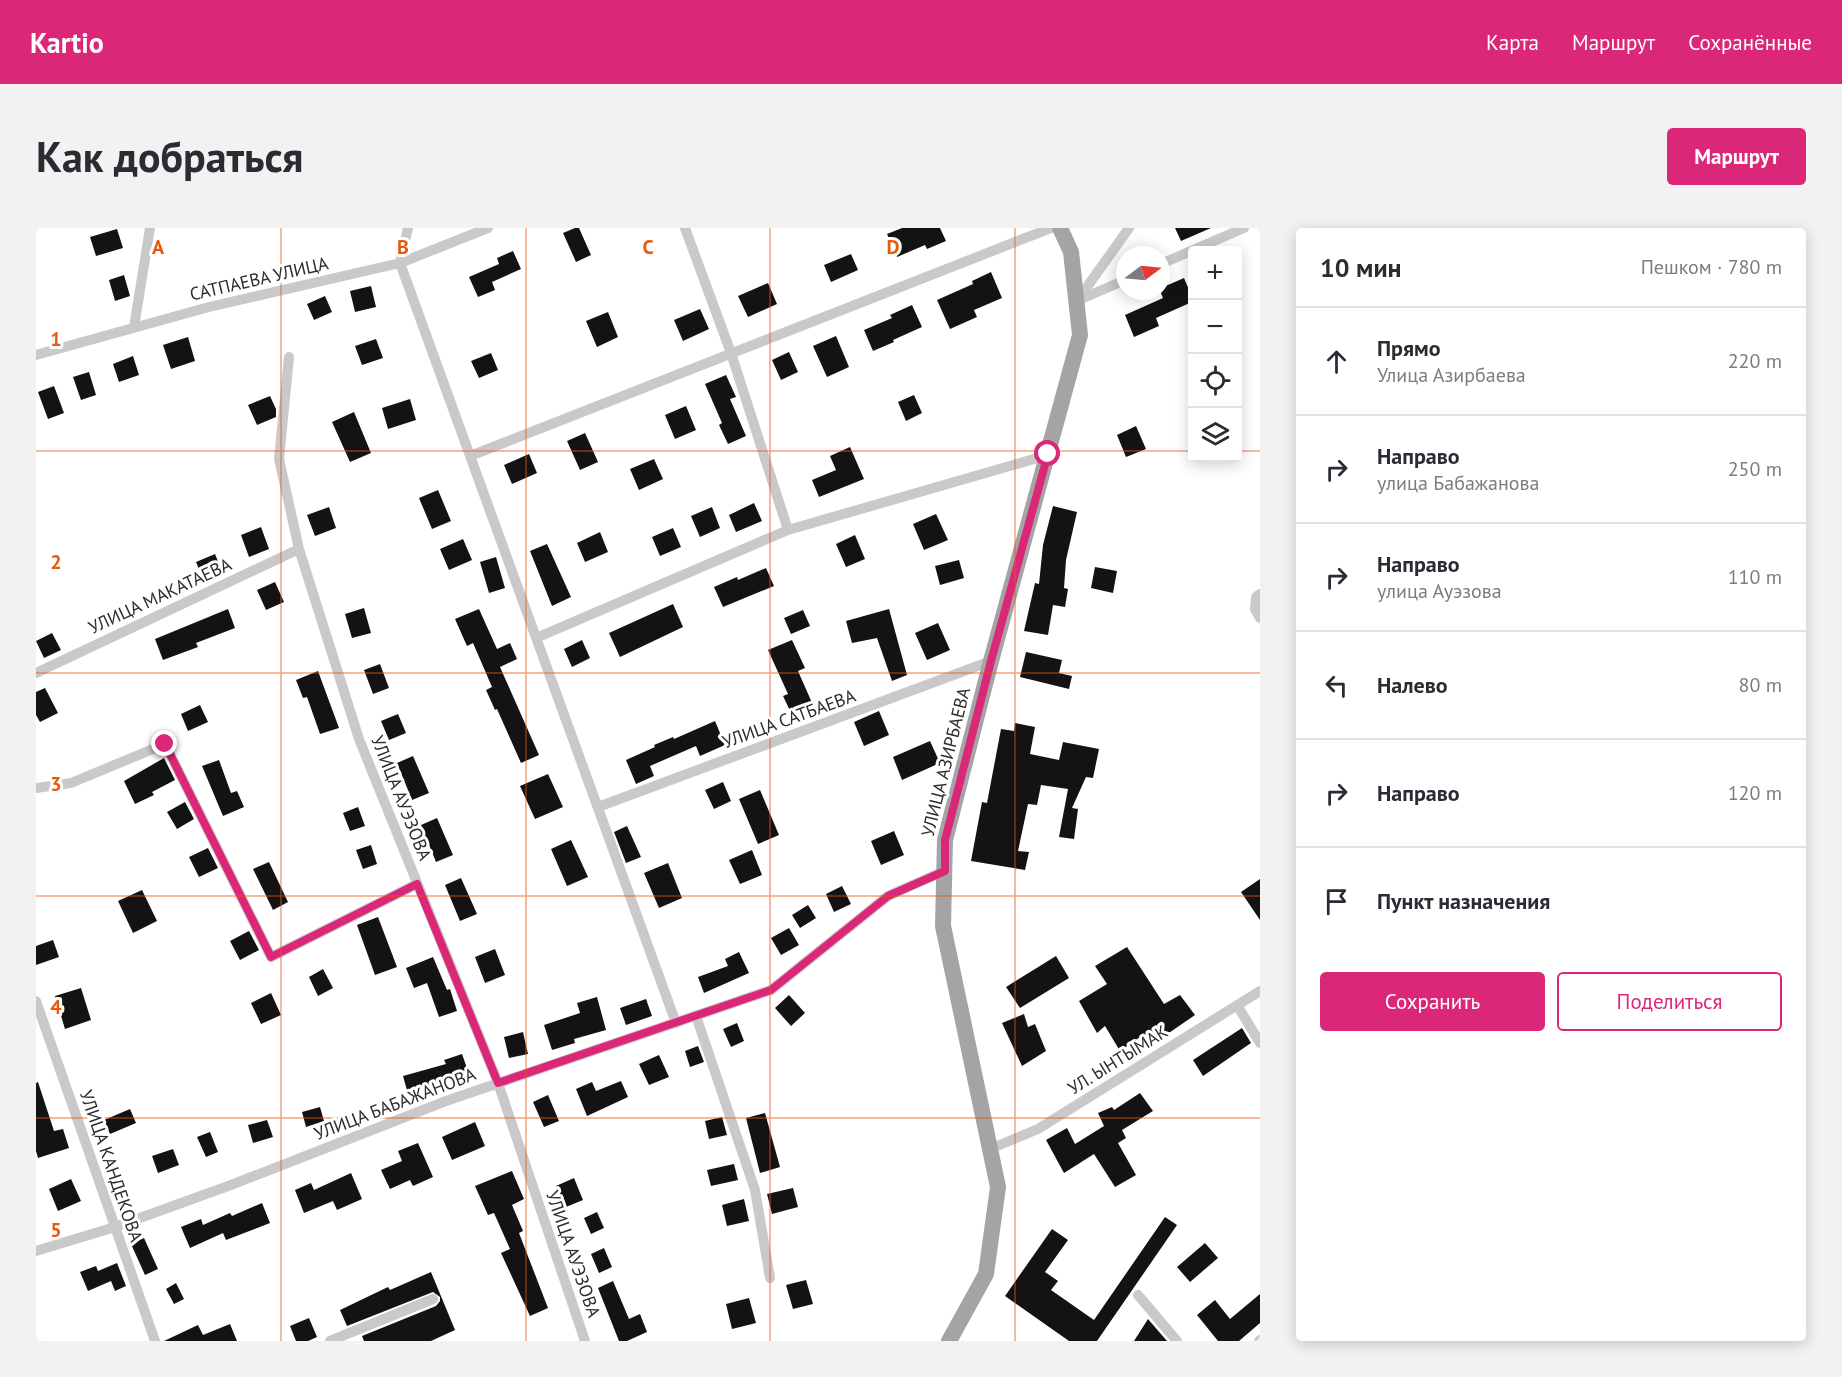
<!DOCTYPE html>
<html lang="ru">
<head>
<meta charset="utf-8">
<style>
	:root { --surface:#fff; --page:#f2f2f3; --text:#2b2b33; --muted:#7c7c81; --line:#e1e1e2; --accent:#db2777 }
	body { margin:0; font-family:"PT Sans",sans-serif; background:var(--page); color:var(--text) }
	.controls { position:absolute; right:18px; top:18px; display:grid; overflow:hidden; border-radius:6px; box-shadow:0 3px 15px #0003 }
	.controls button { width:54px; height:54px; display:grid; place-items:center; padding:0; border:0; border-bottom:2px solid var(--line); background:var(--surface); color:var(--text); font:30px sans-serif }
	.compass { position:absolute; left:1080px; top:18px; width:54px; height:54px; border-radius:50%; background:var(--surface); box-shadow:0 3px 15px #0003; rotate:74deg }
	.stop { position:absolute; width:18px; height:18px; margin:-14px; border:4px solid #db2777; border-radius:50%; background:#fff }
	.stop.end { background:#db2777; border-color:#fff; box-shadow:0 2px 6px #0008 }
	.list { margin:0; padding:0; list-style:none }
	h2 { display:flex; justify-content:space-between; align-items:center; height:78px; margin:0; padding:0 24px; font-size:26px }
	h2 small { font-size:20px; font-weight:400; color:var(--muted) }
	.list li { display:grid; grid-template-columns:39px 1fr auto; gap:18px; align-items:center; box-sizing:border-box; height:108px; padding:0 24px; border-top:2px solid var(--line) }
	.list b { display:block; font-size:22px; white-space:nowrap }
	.list p { margin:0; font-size:20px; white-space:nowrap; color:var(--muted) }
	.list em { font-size:20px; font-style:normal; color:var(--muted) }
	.actions { display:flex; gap:12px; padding:18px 24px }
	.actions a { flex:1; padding:14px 0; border:2px solid var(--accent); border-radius:6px; text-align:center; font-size:21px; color:var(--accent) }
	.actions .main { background:var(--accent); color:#fff }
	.icon { flex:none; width:33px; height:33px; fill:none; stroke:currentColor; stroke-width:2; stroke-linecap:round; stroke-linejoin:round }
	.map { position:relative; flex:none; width:1224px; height:1113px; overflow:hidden; border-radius:6px }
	header { display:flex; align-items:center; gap:36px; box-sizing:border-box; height:84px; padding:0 30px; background:var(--accent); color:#fff }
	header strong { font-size:28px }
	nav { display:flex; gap:33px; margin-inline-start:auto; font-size:21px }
	.intro { display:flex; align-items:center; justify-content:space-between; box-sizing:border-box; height:144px; padding:0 36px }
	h1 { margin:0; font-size:42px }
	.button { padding:15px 27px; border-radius:6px; background:var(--accent); color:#fff; font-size:21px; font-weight:700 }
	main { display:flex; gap:36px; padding:0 36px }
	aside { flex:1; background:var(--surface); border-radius:6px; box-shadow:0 3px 15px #0003 }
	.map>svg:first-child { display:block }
</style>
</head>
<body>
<header>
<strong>Kartio</strong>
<nav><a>Карта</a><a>Маршрут</a><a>Сохранённые</a></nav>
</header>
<div class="intro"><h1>Как добраться</h1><a class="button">Маршрут</a></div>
<main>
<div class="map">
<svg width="1224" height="1113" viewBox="0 0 1224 1113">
	<rect width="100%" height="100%" fill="#fff"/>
	<!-- building -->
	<path fill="#131313" d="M539 0H543L555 27 540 34 527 5Z
		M866 0H904L910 13 891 21 889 17 861 29 851 6Z
		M1139 0H1175L1145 13Z
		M81 1 87 20 60 28 54 9Z
		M477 23 485 41 456 54 459 62 442 69 433 49 463 36 461 30Z
		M815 26 822 42 795 54 788 37Z
		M955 44 966 70 938 82 941 89 914 101 901 72 937 56 936 53Z
		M88 47 94 68 79 73 73 52Z
		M1148 50 1156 69V74L1120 90 1123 98 1098 109 1089 87 1127 70 1124 63 1125 60Z
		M732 55 741 76 712 89 702 68Z
		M335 58 340 79 319 84 314 63Z
		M289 68 296 84 278 92 271 76Z
		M876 77 886 99 857 112 858 114 837 123 828 102 856 90 854 87Z
		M664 81 673 101 647 113 638 92Z
		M572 84 582 109 561 119 550 93Z
		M800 108 813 139 791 149 777 118Z
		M152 109 159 133 135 141 127 117Z
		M340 111 347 130 326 137 319 118Z
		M753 124 762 144 745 152 736 132Z
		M455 125 462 142 443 150 435 133Z
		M97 128 103 147 83 154 77 136Z
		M53 144 60 167 45 172 37 149Z
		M690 147 700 169 694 171 710 208 692 216 683 197 686 195 669 156Z
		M18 158 28 185 12 191 2 164Z
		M878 167 886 185 870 193 862 174Z
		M234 168 240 181V189L221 197 212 177Z
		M374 171 380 192 352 201 346 180Z
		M650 178 660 202 639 211 629 187Z
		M318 184 335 225 314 234 296 194Z
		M1100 198 1110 221 1090 229 1081 207Z
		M549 205 562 234 544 242 531 213Z
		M814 219 828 251 783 269 776 252 800 242 794 228Z
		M493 226 501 245 476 256 468 237Z
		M618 231 627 251 603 262 594 241Z
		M402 262 415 293 396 301 383 270Z
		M718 275 726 293 700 304 693 287Z
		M1017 278 1041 284 1030 332 1028 360 1032 361 1029 379 1017 377 1012 407 988 403 999 355 1003 356 1007 317Z
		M293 279 300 300 279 308 271 287Z
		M676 279 684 300 664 309 655 288Z
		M900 286 912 312 888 322 877 296Z
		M225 299 233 321 213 329 205 307Z
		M637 300 645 319 624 328 616 309Z
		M564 304 572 324 549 334 541 315Z
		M819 307 829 331 810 339 800 316Z
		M427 311 436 332 413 342 404 321Z
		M511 316 535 369 516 378 494 323Z
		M179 326 187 346 168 353 160 334Z
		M460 329 469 360 453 365 444 334Z
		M923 332 928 350 904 357 899 338Z
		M1059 339 1081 343 1077 365 1055 360Z
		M730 340 738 358 687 379 678 359 701 349 702 352Z
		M239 354 248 374 230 382 221 362Z
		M637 376 647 399 584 429 573 405Z
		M328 380 335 405 316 410 309 386Z
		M192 381 199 400 160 415 162 419 127 432 119 411Z
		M443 381 461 421 474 415 481 431 464 439 503 527 485 535 461 481 459 482 450 462 456 459 437 415 431 418 419 391Z
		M853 381 871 447 856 453 841 410 816 415 810 393Z
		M767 382 774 398 755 406 748 390Z
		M902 395 914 422 891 432 879 405Z
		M16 405 25 422 8 430 0 413Z
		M546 412 554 430 536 439 528 421Z
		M756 412 769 440 762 443 777 477 756 487 747 468 752 466 732 422Z
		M990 424 1026 432 1023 445 1036 448 1033 461 984 449Z
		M344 436 353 460 337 466 328 442Z
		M282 443 303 500 284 506 271 469 267 470 260 452Z
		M9 460 22 485 4 494 0 487V464Z
		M164 477 172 494 152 503 145 486Z
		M843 483 853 507 828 518 818 494Z
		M362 486 370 505 353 512 345 493Z
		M679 493 689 517 664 528 660 518 614 538 618 548 600 556 590 532 619 519 618 517 637 509 638 511Z
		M979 495 999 499 994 526 1023 532 1027 514 1063 521 1057 550 1050 549 1036 580 1042 581 1038 611 1023 609 1032 561 1005 557 1001 577 992 576 982 623 993 624 989 642 935 633 946 574 951 575 965 501 978 503Z
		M894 513 904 535 866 552 857 529Z
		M377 528 393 565 376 572 361 535Z
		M128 530 139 552 116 564 118 567 99 576 88 553Z
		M183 532 195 565 201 563 208 579 187 588 166 538Z
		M512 546 527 579 499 591 484 558Z
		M687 554 695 573 678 581 669 562Z
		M724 562 743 607 722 616 703 571Z
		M149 574 158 591 141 601 131 584Z
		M322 579 329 598 314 603 307 585Z
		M401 590 417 627 400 634 385 597Z
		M591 598 605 629 590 635 578 604Z
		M858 603 868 627 845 637 835 613Z
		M535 612 552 649 531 658 515 621Z
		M335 617 341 636 327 641 320 622Z
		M172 620 182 640 163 649 153 629Z
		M716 622 726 647 704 656 693 632Z
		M233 634 252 674 237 682 217 641Z
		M632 635 646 670 623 680 608 645Z
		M425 650 441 686 424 693 409 657Z
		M1224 651V692L1205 664Z
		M806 658 815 676 798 684 790 666Z
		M106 662 121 693 97 705 82 673Z
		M772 677 780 690 764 700 756 687Z
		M342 689 361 739 339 747 321 697Z
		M753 700 763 717 745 727 735 710Z
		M213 703 223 722 204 732 194 713Z
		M17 712 23 729 0 737V718Z
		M1091 719 1128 776 1144 767 1159 787 1114 818 1107 807 1084 823 1069 798 1061 805 1043 773 1071 756 1059 738Z
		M459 721 469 747 449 755 439 729Z
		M703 724 713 745 668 765 662 749 692 738 689 731Z
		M1020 728 1033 750 984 780 970 759Z
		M397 729 411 762 414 761 421 783 403 789 391 755 378 760 370 740Z
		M287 741 297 760 282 768 273 749Z
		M45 760 55 792 29 801 19 768Z
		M235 765 245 787 225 796 215 775Z
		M753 767 769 785 755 798 739 780Z
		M561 769 570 802 538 811 539 815 516 822 508 797 544 785 541 775Z
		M610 771 616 788 590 797 584 780Z
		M988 786 992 799 999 796 1010 823 986 838 966 795Z
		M701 795 708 813 695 819 687 801Z
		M1206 800 1215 815 1167 848 1157 832Z
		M487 804 492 826 473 830 468 809Z
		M662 818 668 834 654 839 649 823Z
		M426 826 433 846 372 866 367 848 410 836 408 832Z
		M623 827 633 849 613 857 603 836Z
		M585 853 592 869 551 888 540 861 556 854 560 863Z
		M2 854 18 903 27 901 33 920 2 930 0 923V855Z
		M1104 865 1117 883 1086 902 1090 910 1082 915 1100 947 1079 959 1058 926 1028 945 1010 912 1031 900 1039 916 1068 898 1062 885 1076 879 1078 882Z
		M512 867 523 893 508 899 497 874Z
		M284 879 288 893 270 899 266 884Z
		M94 881 100 895 74 906 68 892Z
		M729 885 744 939 724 945 710 890Z
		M686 889 691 907 673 911 669 893Z
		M231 892 237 909 217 915 212 897Z
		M439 894 449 918 416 932 406 909Z
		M174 904 182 924 170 929 161 909Z
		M382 915 397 949 377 958 374 952 354 961 345 942 366 933 362 923Z
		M137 921 143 937 122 945 116 928Z
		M698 936 702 952 675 958 671 942Z
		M476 943 488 971 476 977 487 1003 483 1005 512 1080 494 1088 465 1025 474 1021 458 985 452 987 439 958Z
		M315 945 326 971 301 982 297 973 268 985 259 962 275 955 278 962Z
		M538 950 547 972 530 979 520 958Z
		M35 951 45 973 22 983 13 961Z
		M757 960 762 979 736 986 731 966Z
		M708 971 713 993 691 998 686 977Z
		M226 975 234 995 190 1012 187 1005 154 1020 145 999 165 991 167 997 194 985 196 988Z
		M561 984 568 1000 555 1006 548 990Z
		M1129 989 1141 997 1061 1113H1033L969 1068 1016 1001 1032 1012 1009 1044 1022 1053 1015 1062 1058 1092Z
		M108 1010 122 1041 109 1047 95 1016Z
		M1169 1015 1182 1030 1154 1054 1141 1039Z
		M568 1020 576 1039 563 1045 555 1026Z
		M81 1035 90 1058 79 1063 75 1053 52 1063 44 1044 60 1038 62 1043Z
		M395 1044 419 1102 395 1113H328L326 1108 400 1078 404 1073V1069L397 1064 311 1098 304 1082 352 1059 354 1062Z
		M770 1052 777 1076 757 1081 750 1057Z
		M577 1053 593 1091 604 1086 611 1104 591 1113H583L562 1060Z
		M140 1055 148 1071 138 1076 130 1061Z
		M1224 1066V1095L1203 1113H1182L1161 1087 1179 1072 1194 1091Z
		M713 1070 720 1095 696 1101 690 1076Z
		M273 1090 281 1109 272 1113H260L254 1098Z
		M1112 1091 1131 1113H1098Z
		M194 1096 201 1113H128L162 1097 167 1107Z"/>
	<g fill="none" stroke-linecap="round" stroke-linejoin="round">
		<!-- street -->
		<path stroke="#c9c9c9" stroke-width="10" d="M372 0 364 35 640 795
			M649 0 695 125 752 302
			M1125 36 1208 0
			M1043 72 1089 52
			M1041 73 1093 0
			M98 99 114 0
			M0 127 173 79 364 35 452 0
			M253 129 243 231 263 321 323 511 462 855 549 1113
			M434 228 1015 0
			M1224 366 1220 369 1219 381 1224 390
			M500 410 752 302 1012 227
			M0 445 263 321
			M0 560 35 555 129 516 235 729 381 656
			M562 579 955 433
			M0 773 119 1113
			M1201 777 1224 815
			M660 788 719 962 734 1050
			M954 921 1002 901 1224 763
			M0 1023 79 999 195 957 410 873 735 762 852 668 908 643
			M1102 1067 1141 1113
			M294 1113 397 1071
			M1223 1113 1224 1112"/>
		<!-- primary -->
		<path stroke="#a4a4a4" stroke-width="16" d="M913 1113 950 1046 962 959 907 698 909 612 955 433 1044 107 1035 24 1024 0"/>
	</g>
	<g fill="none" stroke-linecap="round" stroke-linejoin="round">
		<!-- route -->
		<path stroke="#db2777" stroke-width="8" d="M129 516 235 729 381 656 462 855 735 762 852 668 909 643V612L955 433 1012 226"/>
	</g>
	<!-- grid -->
	<path fill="none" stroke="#e8590c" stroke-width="1.5" stroke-opacity="0.55" d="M245 0V1113M490 0V1113M734 0V1113M979 0V1113M0 223H1156M1202 223H1224M0 445H1224M0 668H1224M0 890H1224"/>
	<g text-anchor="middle" stroke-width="6" stroke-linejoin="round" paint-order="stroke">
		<!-- street labels -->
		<g font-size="18" fill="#2c2c2c" stroke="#fff">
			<text transform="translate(223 51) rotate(-13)" y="6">САТПАЕВА УЛИЦА</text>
			<text transform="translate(124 368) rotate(-25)" y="6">УЛИЦА МАКАТАЕВА</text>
			<text transform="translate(753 491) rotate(-20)" y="6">УЛИЦА САТБАЕВА</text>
			<text transform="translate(910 534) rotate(-76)" y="6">УЛИЦА АЗИРБАЕВА</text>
			<text transform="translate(365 570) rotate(68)" y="6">УЛИЦА АУЭЗОВА</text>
			<text transform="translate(1082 832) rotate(-32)" y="6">УЛ. ЫНТЫМАК</text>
			<text transform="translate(359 876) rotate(-21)" y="6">УЛИЦА БАБАЖАНОВА</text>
			<text transform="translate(75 938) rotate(71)" y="6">УЛИЦА КАНДЕКОВА</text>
			<text transform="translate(537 1026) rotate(71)" y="6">УЛИЦА АУЭЗОВА</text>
		</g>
	</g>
	<g font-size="20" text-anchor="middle" font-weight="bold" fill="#e8590c" stroke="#fff" stroke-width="6" stroke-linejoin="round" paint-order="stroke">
		<text x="122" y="26">A</text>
		<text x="367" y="26">B</text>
		<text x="612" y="26">C</text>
		<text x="857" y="26">D</text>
		<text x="20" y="118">1</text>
		<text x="20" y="341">2</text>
		<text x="20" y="563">3</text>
		<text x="20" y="786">4</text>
		<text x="20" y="1009">5</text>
	</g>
</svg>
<div class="controls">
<button>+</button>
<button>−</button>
<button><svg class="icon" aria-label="locate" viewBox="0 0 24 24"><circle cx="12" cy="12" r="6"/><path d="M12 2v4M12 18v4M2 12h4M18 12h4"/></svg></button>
<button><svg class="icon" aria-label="layers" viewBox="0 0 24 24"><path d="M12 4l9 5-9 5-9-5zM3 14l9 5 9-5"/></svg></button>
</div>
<svg class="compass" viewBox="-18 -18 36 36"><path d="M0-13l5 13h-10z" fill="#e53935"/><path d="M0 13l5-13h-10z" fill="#7c7c81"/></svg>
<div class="stop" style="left:1012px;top:226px"></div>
<div class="stop end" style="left:129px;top:516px"></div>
</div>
<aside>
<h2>10 мин<small>Пешком · 780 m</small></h2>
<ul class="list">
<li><svg class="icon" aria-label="ahead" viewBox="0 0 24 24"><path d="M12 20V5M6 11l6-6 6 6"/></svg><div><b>Прямо</b><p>Улица Азирбаева</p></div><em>220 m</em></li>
<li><svg class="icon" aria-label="right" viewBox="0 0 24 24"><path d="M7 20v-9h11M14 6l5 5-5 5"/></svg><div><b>Направо</b><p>улица Бабажанова</p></div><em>250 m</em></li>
<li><svg class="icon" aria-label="right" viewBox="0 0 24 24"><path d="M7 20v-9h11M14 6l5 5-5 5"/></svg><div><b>Направо</b><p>улица Ауэзова</p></div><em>110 m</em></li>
<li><svg class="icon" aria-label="left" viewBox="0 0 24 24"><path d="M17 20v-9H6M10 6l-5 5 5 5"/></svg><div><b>Налево</b></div><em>80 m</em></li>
<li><svg class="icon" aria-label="right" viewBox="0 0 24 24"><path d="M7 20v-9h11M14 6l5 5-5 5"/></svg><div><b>Направо</b></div><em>120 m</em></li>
<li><svg class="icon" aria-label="arrive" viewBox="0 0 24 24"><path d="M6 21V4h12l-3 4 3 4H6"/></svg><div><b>Пункт назначения</b></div></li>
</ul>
<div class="actions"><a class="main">Сохранить</a><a>Поделиться</a></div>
</aside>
</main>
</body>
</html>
